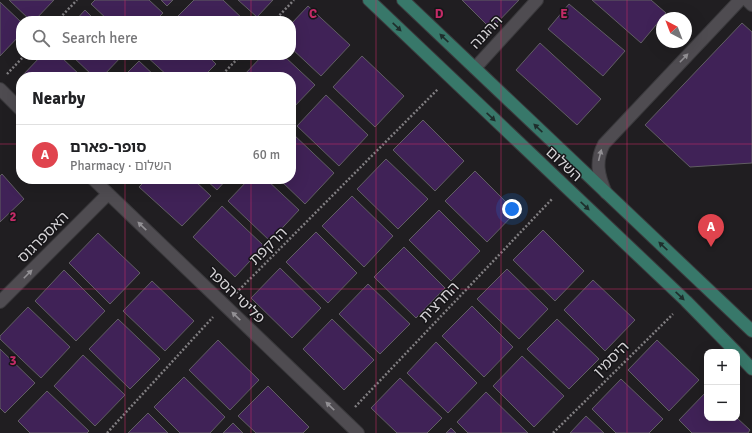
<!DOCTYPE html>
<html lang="en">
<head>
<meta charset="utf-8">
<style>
	:root { --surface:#fff; --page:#f6f6f6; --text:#202124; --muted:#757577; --line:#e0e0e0; --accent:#7c3aed }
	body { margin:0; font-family:Signika,"Noto Sans Hebrew",sans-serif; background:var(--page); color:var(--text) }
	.controls { position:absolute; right:12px; bottom:12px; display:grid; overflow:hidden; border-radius:8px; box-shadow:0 4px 16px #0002 }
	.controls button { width:36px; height:36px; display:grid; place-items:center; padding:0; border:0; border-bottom:1px solid var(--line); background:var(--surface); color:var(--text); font:20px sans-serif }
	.compass { position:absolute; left:656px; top:12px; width:36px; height:36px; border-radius:50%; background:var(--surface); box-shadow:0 4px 16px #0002; rotate:318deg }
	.you { position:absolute; left:512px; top:209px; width:14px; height:14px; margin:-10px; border:3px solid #fff; border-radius:50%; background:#1a73e8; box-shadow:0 0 0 6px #1a73e833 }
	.badge { display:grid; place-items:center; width:26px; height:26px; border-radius:50%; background:var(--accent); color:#fff; font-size:13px; font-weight:700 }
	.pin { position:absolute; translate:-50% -33px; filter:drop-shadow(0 1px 2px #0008) }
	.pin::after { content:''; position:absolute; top:21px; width:14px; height:12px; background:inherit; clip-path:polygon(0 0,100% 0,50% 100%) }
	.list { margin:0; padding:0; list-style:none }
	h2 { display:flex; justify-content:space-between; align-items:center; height:52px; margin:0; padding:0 16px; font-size:17px }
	h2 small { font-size:13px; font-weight:400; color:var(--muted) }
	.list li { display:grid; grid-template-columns:26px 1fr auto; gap:12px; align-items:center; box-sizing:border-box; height:60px; padding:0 16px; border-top:1px solid var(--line) }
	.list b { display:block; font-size:15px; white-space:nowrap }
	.list p { margin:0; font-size:13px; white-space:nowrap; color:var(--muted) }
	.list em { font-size:13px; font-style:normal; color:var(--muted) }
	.icon { flex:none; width:22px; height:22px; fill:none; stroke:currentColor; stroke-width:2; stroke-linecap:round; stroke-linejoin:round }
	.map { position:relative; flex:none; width:752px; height:433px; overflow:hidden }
	.search { position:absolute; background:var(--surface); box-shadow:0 4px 16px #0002; left:16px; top:16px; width:280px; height:44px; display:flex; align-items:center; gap:10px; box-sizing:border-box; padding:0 14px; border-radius:16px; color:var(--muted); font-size:15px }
	.panel { position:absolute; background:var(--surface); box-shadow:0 4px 16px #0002; left:16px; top:72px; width:280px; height:112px; border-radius:16px }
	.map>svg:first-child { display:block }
</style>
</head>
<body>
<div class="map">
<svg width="752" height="433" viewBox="0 0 752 433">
	<rect width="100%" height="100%" fill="#201e21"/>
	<!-- building -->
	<path fill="#402257" stroke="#615e63" d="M9 0H54L34 21H31Z
		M95 0H149L163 13 155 21H109L91 4Z
		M161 0H173L167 6Z
		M194 0H223L245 21H183L178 16Z
		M238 0H273L257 17Z
		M462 0H519L491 29Z
		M592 0H651L666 13 641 43Z
		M0 2 21 22V34L0 56Z
		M569 4 625 51 603 76 548 29Z
		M308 6 350 45 321 76 291 48V24Z
		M85 10 96 21H75Z
		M742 23 752 32V163L690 167 645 125Z
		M540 43 601 99 577 125 516 70Z
		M42 55H59L82 77H21Z
		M71 55H123L102 77H94Z
		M145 55H207L216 64 203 77H169Z
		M263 55H283L315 85 291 110V77L243 76Z
		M362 56 404 96 375 127 333 87Z
		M139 61 156 77H123Z
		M326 95 368 135 339 166 297 126Z
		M423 120 464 161 435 191 393 150Z
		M292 133 334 173 305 204 279 179H291Z
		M386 159 428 199 398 229 357 189Z
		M475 171 516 212 487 242 445 201Z
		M2 174 24 199 0 222V176Z
		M147 179H193L211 196 182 226 139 187Z
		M205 179H227L217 190Z
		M249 179H266L299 210 270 241 228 201Z
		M352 196 393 236 364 267 322 226Z
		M222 206 264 246 235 277 193 237Z
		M439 210 480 251 451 281 409 240Z
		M543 230 584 271 555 301 513 260Z
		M316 232 357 273 328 303 286 262Z
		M98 233 140 273 110 304 69 263Z
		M404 247 445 288 416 318 374 277Z
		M280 268 321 308 292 338 251 298Z
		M507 269 548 309 519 339 477 299Z
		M64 270 105 311 76 341 35 301Z
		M593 280 635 320 605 351 564 310Z
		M152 281 194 321 165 351 123 311Z
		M368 284 410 324 380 354 339 314Z
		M472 306 513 347 484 377 442 336Z
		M28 307 70 347 41 378 0 339V336Z
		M118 319 160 359 130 389 89 349Z
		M332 319 374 360 344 390 303 349Z
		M557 319 599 359 569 389 527 349Z
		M218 340 259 380 230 410 189 370Z
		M657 340 699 380 669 411 628 370Z
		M436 342 477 383 448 413 407 373Z
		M0 349 35 383 5 413 0 408Z
		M83 355 125 395 95 426 54 386Z
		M522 356 564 396 534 427 493 386Z
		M184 377 225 417 210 433H180L154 407Z
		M400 378 442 418 427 433H397L371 408Z
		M621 379 663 419 649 433H616L592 409Z
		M268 386 309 427 303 433H256L238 416Z
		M47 391 89 431 87 433H30L18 421Z
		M707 391V418H737L750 430 748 433H692L679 420Z
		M486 392 528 433H468L457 422Z
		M148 413 168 433H128Z
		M586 416 604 433H570Z
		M233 423 243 433H223Z
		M451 428 456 433H446Z"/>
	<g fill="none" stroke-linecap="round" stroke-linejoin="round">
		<defs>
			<path id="minor" d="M747 0 752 5
				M475 68 537 0
				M0 89 21 110
				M93 179 358 433
				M606 193C598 175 595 161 604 144L740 0
				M0 302 108 194"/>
			<path id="major" d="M369 0 686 301 736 352
				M403 0 752 331
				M737 353 752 369"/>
		</defs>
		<!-- minor casing -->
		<use href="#minor" stroke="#3a393c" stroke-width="14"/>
		<!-- major casing -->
		<use href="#major" stroke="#3a393c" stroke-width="14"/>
		<!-- path -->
		<path stroke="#807e81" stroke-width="2.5" stroke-dasharray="2 2" stroke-linecap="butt" d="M57 21 77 0
			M274 21 294 0
			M7 74 25 55
			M220 77 241 55
			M236 293 438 89
			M355 407 552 199
			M107 433 213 317
			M553 433 673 314"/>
		<!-- minor -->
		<use href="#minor" stroke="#4f4c51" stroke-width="12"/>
		<!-- major -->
		<use href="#major" stroke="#38786a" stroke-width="12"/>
	</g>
	<!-- one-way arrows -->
	<defs><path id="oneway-solid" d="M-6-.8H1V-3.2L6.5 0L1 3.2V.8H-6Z"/></defs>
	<g fill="#1e2e2c">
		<use href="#oneway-solid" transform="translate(397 27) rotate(44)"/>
		<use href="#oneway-solid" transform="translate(444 38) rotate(-137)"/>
		<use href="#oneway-solid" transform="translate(491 117) rotate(43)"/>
		<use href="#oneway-solid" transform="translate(538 128) rotate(-137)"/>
		<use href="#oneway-solid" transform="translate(585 206) rotate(43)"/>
		<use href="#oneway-solid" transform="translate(663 246) rotate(-137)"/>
		<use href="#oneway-solid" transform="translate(680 296) rotate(43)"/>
	</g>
	<g fill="#929094">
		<use href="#oneway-solid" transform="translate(684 58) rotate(-46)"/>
		<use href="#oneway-solid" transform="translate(600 155) rotate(-76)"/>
		<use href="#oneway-solid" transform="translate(142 226) rotate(-136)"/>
		<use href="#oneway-solid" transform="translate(28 274) rotate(-45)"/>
		<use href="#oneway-solid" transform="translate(236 316) rotate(-136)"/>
		<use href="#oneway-solid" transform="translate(330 406) rotate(-136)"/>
	</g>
	<!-- grid -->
	<path fill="none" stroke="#c42b67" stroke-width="1" stroke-opacity="0.55" d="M125 0V21M251 0V21M376 0V433M501 0V433M627 0V433M125 55V77M251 55V77M0 144H21M291 144H752M125 179V433M251 179V433M0 289H752"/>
	<g text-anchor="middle" stroke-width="3" stroke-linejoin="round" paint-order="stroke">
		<!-- street labels -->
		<g font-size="15" fill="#d5d3d6" stroke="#161518">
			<text transform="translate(486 32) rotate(-47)" y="5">ההגנה</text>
			<text transform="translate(564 164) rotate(43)" y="5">השלום</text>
			<text transform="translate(43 237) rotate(-45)" y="5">האספרגוס</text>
			<text transform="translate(268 246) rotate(-45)" y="5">הרקפת</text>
			<text transform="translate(236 295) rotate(44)" y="5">פליטי הספר</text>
			<text transform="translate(439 302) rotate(-46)" y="5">החרצית</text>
			<text transform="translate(611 359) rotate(-45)" y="5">היסמין</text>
		</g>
	</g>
	<g font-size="13" text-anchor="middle" font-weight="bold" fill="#c42b67" stroke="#161518" stroke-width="3" stroke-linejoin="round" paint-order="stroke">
		<text x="313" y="18">C</text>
		<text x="439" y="18">D</text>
		<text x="564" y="18">E</text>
		<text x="13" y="221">2</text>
		<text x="13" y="365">3</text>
	</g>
</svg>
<div class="controls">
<button>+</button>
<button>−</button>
</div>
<svg class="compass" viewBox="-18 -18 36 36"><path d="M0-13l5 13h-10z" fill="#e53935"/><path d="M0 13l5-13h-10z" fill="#757577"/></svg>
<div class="you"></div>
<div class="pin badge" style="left:711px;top:247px;background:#e0444e">A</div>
<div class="search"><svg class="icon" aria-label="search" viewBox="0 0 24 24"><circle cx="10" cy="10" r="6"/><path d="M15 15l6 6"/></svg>Search here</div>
<section class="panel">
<h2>Nearby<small></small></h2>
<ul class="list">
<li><span class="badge" style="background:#e0444e">A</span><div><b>סופר-פארם</b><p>Pharmacy · השלום</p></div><em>60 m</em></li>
</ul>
</section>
</div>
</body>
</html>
